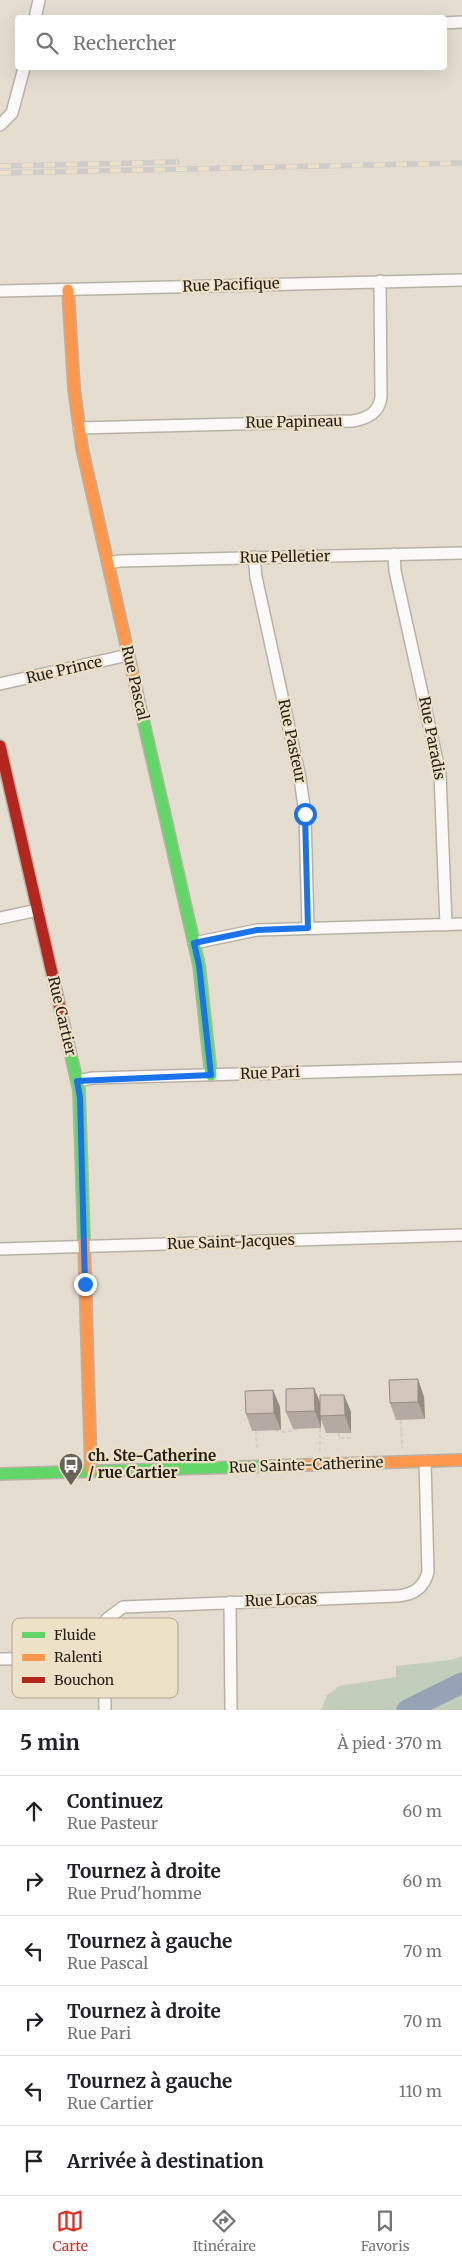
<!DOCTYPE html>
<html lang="fr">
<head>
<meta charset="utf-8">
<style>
	:root { --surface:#fff; --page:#f2f2f2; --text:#202124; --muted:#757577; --line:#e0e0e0; --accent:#d93025 }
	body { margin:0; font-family:Merriweather,serif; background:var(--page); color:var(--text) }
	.stop { position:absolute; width:15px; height:15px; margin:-11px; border:4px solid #1a73e8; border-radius:50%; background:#fff }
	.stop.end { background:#1a73e8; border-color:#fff; box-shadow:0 1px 5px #0008 }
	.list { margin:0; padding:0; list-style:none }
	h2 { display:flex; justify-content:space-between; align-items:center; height:65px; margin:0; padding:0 20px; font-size:21px }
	h2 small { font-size:16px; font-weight:400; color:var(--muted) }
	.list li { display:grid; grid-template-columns:32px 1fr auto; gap:15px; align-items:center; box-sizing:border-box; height:70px; padding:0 20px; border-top:1px solid var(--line) }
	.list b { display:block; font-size:19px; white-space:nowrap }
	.list p { margin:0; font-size:16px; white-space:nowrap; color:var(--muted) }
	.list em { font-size:16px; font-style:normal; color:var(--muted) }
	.icon { flex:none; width:28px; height:28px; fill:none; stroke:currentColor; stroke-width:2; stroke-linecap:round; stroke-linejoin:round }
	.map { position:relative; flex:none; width:462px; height:1710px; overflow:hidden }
	.search { position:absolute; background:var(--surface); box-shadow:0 5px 20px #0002; left:15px; right:15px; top:15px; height:55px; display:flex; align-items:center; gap:12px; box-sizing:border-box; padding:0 18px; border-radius:5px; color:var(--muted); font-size:19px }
	.sheet { height:485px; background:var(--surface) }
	nav { display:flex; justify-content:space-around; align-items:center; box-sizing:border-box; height:70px; border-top:1px solid var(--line); background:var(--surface); font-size:14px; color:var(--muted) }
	nav a { display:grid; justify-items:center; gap:2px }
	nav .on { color:var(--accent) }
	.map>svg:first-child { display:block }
</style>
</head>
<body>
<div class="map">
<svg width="462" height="1710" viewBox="0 0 462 1710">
	<rect width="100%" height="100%" fill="#e5ded0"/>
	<!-- green -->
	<path fill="#c2cebc" d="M462 1656V1710H321L327 1695 339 1686 396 1677V1666L451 1660Z"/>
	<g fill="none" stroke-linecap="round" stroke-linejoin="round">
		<!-- river -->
		<path stroke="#98a2b7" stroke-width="21" d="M407 1710 462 1683"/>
		<defs>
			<path id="street" d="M35 18 39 0
				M444 23 462 22
				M0 125 12 113 24 68
				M0 291 462 280
				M79 428 353 421C368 418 379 413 381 397L380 281
				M394 554 395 571 440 774 446 925
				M254 557 256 577 300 778 305 814 308 928
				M108 563 120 561 462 553
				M0 684 128 655
				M0 918 38 910
				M194 943 257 930 462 924
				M77 1081 93 1078 462 1068
				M0 1249 462 1235
				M230 1602 231 1710
				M0 1659 104 1657
				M105 1710 104 1632 107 1619 123 1607 397 1596C413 1595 424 1588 428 1572L425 1461"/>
			<path id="fast" d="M137 693 199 965 211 1075
				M65 1030 79 1090 84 1242
				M0 1474 304 1465"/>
			<path id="slow" d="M68 290 74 388 82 448 137 693
				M84 1242 91 1471
				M304 1465 462 1460"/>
			<path id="jam" d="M0 746 65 1030"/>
		</defs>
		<!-- street casing -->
		<use href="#street" stroke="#b7b2a7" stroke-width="14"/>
		<!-- fast casing -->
		<use href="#fast" stroke="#b7b2a7" stroke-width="14"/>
		<!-- slow casing -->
		<use href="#slow" stroke="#b7b2a7" stroke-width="14"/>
		<!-- jam casing -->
		<use href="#jam" stroke="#b7b2a7" stroke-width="14"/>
		<!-- path -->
		<path stroke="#d1cfcb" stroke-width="2" stroke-dasharray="4 2.5" stroke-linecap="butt" d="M401 1420 402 1448
			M320 1428V1451
			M256 1431 257 1451
			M275 1431 286 1432 298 1429
			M339 1433V1438H354"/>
		<!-- street -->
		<use href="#street" stroke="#fbfaf8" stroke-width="11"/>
		<!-- fast -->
		<use href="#fast" stroke="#63d668" stroke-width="11"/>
		<!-- slow -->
		<use href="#slow" stroke="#ff974d" stroke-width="11"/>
		<!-- jam -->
		<use href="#jam" stroke="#b3261e" stroke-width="11"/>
		<defs>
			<path id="rail" d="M0 166 177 162
				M0 173 462 163"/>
		</defs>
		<!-- rail casing -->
		<use href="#rail" stroke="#cfcdc9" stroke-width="5.5"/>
		<!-- rail -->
		<use href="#rail" stroke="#ede1c8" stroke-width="4" stroke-dasharray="11" stroke-linecap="butt"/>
	</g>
	<!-- wall -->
	<path fill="#b5aaa3" d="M418 1379 424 1397 425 1419 396 1420 390 1403Z
		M314 1388 320 1402 344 1395 351 1412V1433H326L321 1419V1428L293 1429 286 1412Z
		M273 1390 280 1407 281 1430 252 1431 246 1414Z"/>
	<!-- shaded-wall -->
	<path fill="#938b84" d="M418 1379 424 1397 425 1419 418 1402Z
		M314 1388 321 1405 320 1416 321 1419V1428L315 1411Z
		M273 1390 280 1407 281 1430 274 1413Z
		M344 1395 351 1412V1433L345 1415Z"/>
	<!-- building -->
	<path fill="#d2c6bd" stroke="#938b84" d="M418 1379V1402L390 1403 389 1380Z
		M314 1388 315 1411 286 1412V1389Z
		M273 1390 274 1413 246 1414 245 1391Z
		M320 1395H344L345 1415 320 1416Z"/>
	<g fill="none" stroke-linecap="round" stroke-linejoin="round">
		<!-- route -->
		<path stroke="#1a73e8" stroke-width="6" d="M85 1284 80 1098 77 1081 211 1075 199 965 194 943 257 930 308 928 305 814"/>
	</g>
	<!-- icons -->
	<defs>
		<symbol id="bus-pin" viewBox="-11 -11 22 30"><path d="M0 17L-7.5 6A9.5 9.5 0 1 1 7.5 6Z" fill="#686257" stroke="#ede1c8"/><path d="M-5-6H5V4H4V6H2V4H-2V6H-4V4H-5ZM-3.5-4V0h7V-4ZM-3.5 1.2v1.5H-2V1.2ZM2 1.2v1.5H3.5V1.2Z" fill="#fff"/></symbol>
	</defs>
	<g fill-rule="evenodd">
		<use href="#bus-pin" x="57" y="1451" width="28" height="38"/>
	</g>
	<g text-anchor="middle" stroke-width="4.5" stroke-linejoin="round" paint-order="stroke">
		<!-- street labels -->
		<g font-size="15" fill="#241f16" stroke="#ede1c8">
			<text transform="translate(231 285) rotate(-2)" y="5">Rue Pacifique</text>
			<text transform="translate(294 422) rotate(-1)" y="5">Rue Papineau</text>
			<text transform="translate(285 557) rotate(-1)" y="5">Rue Pelletier</text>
			<text transform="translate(64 670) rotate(-13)" y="5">Rue Prince</text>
			<text transform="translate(135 683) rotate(77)" y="5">Rue Pascal</text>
			<text transform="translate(432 738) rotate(79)" y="5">Rue Paradis</text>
			<text transform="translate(292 741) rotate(78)" y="5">Rue Pasteur</text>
			<text transform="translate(62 1016) rotate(77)" y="5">Rue Cartier</text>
			<text transform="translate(270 1073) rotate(-2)" y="5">Rue Pari</text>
			<text transform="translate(231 1242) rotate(-2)" y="5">Rue Saint-Jacques</text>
			<text transform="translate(306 1465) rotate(-2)" y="5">Rue Sainte-Catherine</text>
			<text transform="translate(281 1600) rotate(-2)" y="5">Rue Locas</text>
		</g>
		<!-- poi labels -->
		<g font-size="15" font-weight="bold" fill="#241f16" stroke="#ede1c8" text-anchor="start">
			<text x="88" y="1461">ch. Ste-Catherine<tspan x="88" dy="17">/ rue Cartier</tspan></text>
		</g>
	</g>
	<!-- legend -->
	<rect x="12" y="1618" width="166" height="80" rx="8" fill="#ede1c8" stroke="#b1a793" stroke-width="1"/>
	<rect x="22" y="1632" width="23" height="6" fill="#63d668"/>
	<rect x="22" y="1654" width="23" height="7" fill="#ff974d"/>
	<rect x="22" y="1677" width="23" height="6" fill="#b3261e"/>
	<g font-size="14" fill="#241f16">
		<text x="54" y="1640">Fluide</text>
		<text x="54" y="1662">Ralenti</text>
		<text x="54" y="1685">Bouchon</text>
	</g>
</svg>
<div class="stop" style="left:305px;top:814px"></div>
<div class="stop end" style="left:85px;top:1284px"></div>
<div class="search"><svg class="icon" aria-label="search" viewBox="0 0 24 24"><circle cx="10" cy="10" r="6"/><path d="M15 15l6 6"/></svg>Rechercher</div>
</div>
<section class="sheet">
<h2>5 min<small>À pied · 370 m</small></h2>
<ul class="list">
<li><svg class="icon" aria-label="ahead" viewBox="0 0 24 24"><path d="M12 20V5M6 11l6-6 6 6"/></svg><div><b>Continuez</b><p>Rue Pasteur</p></div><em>60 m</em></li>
<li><svg class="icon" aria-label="right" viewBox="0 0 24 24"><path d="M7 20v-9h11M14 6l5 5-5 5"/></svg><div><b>Tournez à droite</b><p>Rue Prud'homme</p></div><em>60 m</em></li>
<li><svg class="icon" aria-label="left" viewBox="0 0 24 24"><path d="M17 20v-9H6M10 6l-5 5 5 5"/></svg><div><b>Tournez à gauche</b><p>Rue Pascal</p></div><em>70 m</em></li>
<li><svg class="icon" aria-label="right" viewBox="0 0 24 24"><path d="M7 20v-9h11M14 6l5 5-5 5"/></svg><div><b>Tournez à droite</b><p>Rue Pari</p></div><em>70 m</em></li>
<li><svg class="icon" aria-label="left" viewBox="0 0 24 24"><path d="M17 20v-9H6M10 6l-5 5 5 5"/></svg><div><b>Tournez à gauche</b><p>Rue Cartier</p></div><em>110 m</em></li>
<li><svg class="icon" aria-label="arrive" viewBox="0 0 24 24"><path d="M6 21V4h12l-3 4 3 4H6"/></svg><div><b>Arrivée à destination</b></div></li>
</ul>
</section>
<nav>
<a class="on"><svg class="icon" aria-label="map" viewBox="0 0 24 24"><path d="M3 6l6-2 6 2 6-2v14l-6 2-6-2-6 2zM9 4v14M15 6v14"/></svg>Carte</a>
<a><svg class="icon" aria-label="directions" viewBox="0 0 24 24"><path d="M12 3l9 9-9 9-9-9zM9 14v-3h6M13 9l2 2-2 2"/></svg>Itinéraire</a>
<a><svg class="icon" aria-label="saved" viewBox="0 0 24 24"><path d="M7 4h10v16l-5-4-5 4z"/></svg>Favoris</a>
</nav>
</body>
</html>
